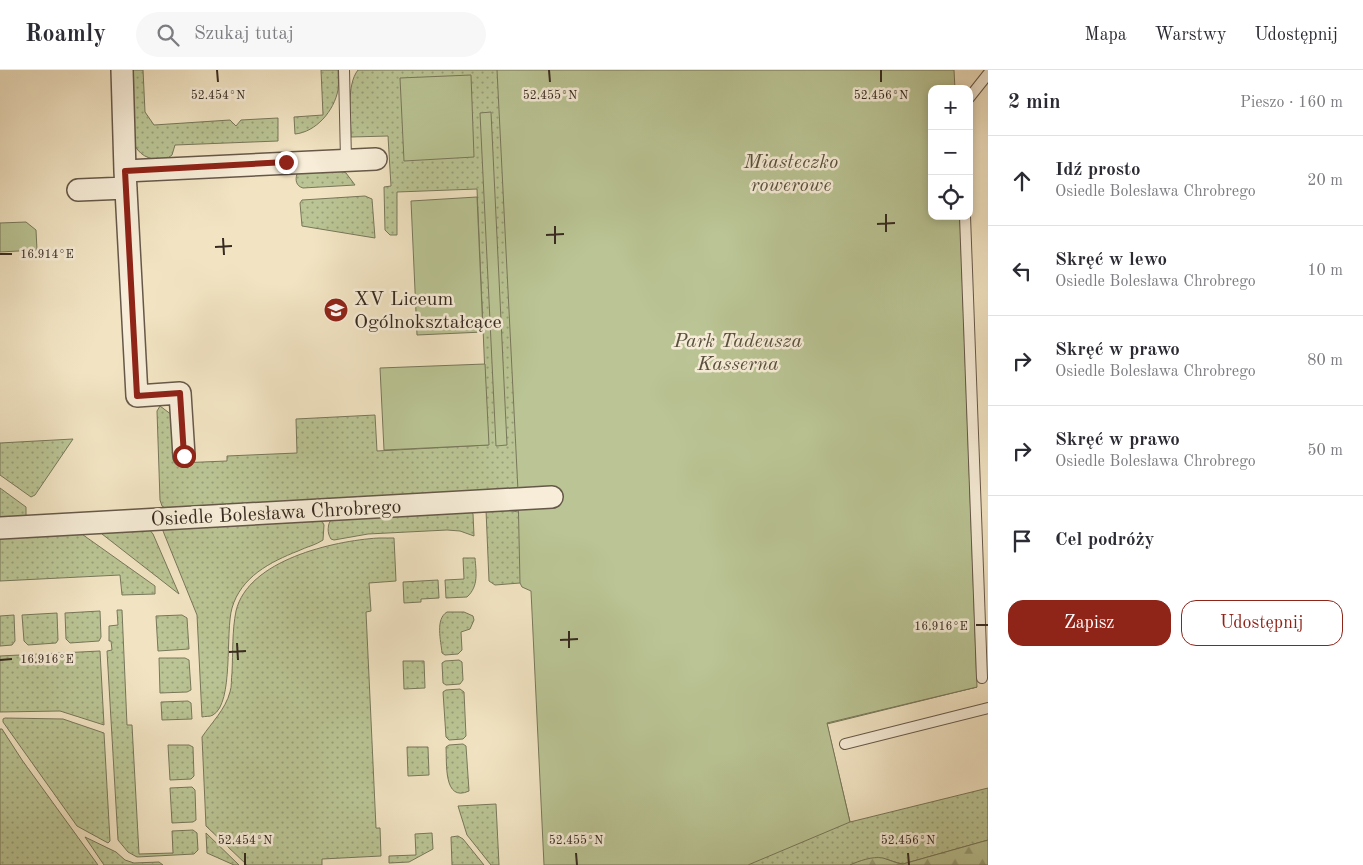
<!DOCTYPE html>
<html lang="pl">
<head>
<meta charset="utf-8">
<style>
	:root { --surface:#fff; --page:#f7f7f7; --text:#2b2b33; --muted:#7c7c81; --line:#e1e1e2; --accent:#8f2418 }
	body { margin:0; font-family:"Old Standard TT",serif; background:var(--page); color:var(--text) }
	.controls { position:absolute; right:15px; top:15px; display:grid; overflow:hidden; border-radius:10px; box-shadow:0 2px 8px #0003 }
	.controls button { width:45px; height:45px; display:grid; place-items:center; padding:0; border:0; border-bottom:1px solid var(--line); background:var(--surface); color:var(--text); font:25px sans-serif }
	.stop { position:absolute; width:15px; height:15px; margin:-11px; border:4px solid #8f2418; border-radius:50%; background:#fff }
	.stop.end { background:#8f2418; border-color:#fff; box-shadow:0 1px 5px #0008 }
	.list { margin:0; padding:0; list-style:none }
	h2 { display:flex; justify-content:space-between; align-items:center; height:65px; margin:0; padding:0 20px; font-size:21px }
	h2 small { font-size:16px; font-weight:400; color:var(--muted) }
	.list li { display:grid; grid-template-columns:32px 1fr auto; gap:15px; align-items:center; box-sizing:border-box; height:90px; padding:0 20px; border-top:1px solid var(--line) }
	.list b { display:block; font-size:19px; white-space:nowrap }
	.list p { margin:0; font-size:16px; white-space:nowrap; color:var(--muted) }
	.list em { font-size:16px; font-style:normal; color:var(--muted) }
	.actions { display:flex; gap:10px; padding:15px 20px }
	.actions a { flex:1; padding:11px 0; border:1px solid var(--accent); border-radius:15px; text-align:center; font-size:18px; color:var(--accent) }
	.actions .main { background:var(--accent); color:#fff }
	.icon { flex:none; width:28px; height:28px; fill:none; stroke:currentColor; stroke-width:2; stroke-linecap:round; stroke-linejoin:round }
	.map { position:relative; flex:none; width:988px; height:795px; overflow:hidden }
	header { display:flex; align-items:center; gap:30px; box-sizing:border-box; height:70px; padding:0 25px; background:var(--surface); border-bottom:1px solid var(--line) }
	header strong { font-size:24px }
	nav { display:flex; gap:28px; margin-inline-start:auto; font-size:18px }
	.search { width:350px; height:45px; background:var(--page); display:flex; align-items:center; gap:12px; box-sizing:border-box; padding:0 18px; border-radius:28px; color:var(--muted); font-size:19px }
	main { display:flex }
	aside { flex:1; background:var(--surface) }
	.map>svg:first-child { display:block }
</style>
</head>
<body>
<header>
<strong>Roamly</strong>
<div class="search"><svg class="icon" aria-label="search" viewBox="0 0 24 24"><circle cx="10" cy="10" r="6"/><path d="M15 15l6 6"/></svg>Szukaj tutaj</div>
<nav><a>Mapa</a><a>Warstwy</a><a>Udostępnij</a></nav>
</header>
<main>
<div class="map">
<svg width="988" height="795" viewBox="0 0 988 795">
	<defs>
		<pattern id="grass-dots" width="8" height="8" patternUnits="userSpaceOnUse" patternTransform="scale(1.25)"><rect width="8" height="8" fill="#bac494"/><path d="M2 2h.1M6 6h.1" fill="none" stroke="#989f78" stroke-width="1.8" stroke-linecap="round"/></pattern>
		<pattern id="forest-firs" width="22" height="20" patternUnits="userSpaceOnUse" patternTransform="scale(1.25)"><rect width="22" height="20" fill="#bac494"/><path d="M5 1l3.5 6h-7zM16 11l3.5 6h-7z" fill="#989f78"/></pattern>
	</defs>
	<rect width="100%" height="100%" fill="#f2e4c3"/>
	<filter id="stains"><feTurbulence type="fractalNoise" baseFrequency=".004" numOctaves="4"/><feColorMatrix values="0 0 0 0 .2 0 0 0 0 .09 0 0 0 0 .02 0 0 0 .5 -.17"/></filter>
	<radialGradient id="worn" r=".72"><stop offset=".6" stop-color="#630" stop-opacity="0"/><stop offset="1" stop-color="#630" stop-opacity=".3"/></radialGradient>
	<!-- grass -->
	<path fill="url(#grass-dots)" stroke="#78775a" d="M132 0H143L145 42 154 55 230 50 236 56 241 50 278 48V71L175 75 172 85 165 90C153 90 142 88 135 76Z
		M321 0H338C338 6 339 13 338 20 334 41 316 62 295 64L294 47 323 45Z
		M358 0H530L527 420 167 439 162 436 160 430 157 341 160 336 172 345 178 393 227 391V386L297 383 296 349 375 345 377 381 488 375 477 119 397 122V165H390L385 160 384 117 391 116 388 66 351 67C351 48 346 15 358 0Z
		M340 100 346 103 355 115 303 118C296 116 295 110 297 104L300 102Z
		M365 126 372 129 375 168 302 156 300 133 302 130Z
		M73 369 35 425 31 427 0 405V373Z
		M0 418 26 437V447L0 448Z
		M486 440H505L519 442 547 491 520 513 495 515 489 511Z
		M471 441 473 444 474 466 460 461 447 460 368 464 334 470 331 469C327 463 327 454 332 449Z
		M319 450 322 451 324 455 323 470C316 475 306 477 298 481 270 492 241 507 232 538 225 562 234 633 213 645 210 647 205 646 202 647L197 545 163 461 165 458Z
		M149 459 153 464 179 524 102 464 101 461Z
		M79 462 155 516V524L122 525 120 505 0 511V466Z
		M378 468H394L396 511 369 513 371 541 366 542 376 758H380L381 786 322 789V795H247L206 756 202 667C212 652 225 640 230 622 232 616 231 609 232 603 233 582 232 561 236 541 248 490 333 471 378 468Z
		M463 488H475C476 502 479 516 467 527L446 528 445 510 464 509Z
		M438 510 439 528 421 529V532L404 533 403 512Z
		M117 540H122L127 655H132L139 784 173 783 172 761 193 760 197 763 198 780 194 784 137 787 128 782 118 770 107 581 112 580 111 571H109V556L118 555Z
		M100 541 101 567 99 571 70 573 66 569 65 543Z
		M447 542H464L473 546 474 550 470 559 461 562 462 580 458 584 445 585 442 583C441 571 435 549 447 542Z
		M57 543 58 570 56 573 28 575 24 571 22 545Z
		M14 545 15 571 12 575 0 576V546Z
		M182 545 187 548 189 579 158 581 156 546Z
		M100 581 104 655 60 641 0 642V586Z
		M159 588H185L189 590 191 620 187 622 160 623Z
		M459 590 462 592 463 610 460 614 446 615 443 613 442 593 445 591Z
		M424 591 425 618 404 619 403 591Z
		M977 617 827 654 850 752 988 718V770L903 794C895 793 889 789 883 789 872 788 860 791 850 795H723L786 661Z
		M460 619 464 622 466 666 463 669 449 670 446 667 443 622 446 620Z
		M188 631 191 633 192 649 162 650 161 632Z
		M5 648 63 649 104 663 110 771 108 773 77 756 3 652V649Z
		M0 659H2L22 690 98 795H0Z
		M463 674 466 676 469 721C443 733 447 692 446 677L449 675Z
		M168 675H189L193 677 194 706 191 709 170 710Z
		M428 677 429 705 408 706 407 677Z
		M192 717 195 720 196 750 193 752 172 753 170 718Z
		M496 734 499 795H491L467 765 458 736Z
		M206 763 239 795H234L207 783Z
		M432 763 433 779 409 792 389 793V786L416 785 415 764Z
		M458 766 463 769 484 795H452L451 767Z
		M85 767 116 782 125 790 134 793 159 792 163 795H104Z"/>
	<!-- forest -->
	<path fill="url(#forest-firs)" stroke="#78775a" d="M988 770V795H850C859 791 872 786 883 788 890 790 895 793 903 794Z"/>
	<!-- park -->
	<path fill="#bac494" stroke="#78775a" d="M497 0H954L955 19H932V146H960L977 617 827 653 850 752 748 795H544L531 521 522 517 520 513 518 421Z
		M471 5 474 87 404 91 400 8Z
		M491 42 507 375 496 376 480 43Z
		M477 127 483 262 417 265 411 131Z
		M26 152 36 160 37 180 0 182V153Z
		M485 294 489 375 384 380 380 298Z"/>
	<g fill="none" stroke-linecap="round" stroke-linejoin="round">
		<defs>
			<path id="lane" d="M344 0 346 90
				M969 28 988 4
				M965 146 982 608
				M845 674 988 638"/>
			<path id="street" d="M122 0 125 101 137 326 180 323 184 386
				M125 101 376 89
				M78 120 126 118
				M0 458 552 427"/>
		</defs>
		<!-- lane casing -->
		<use href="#lane" stroke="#665849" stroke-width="12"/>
		<!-- street casing -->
		<use href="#street" stroke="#665849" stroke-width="24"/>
		<!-- lane -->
		<use href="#lane" stroke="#f7edd8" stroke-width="10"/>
		<!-- street -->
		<use href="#street" stroke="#f7edd8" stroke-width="21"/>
	</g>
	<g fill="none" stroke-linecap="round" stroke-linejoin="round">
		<!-- route -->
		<path stroke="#8f2418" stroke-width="6" d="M184 386 180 323 137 326 125 101 286 92"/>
	</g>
	<!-- ticks -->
	<path fill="none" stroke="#372a20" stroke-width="2" d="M217 0 218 12M549 0 550 12M881 0V12M886 144V162M877 154 895 153M555 156V174M546 165 564 164M223 168 224 185M215 177 232 176M0 184H12M976 555H988M569 561V578M560 570 578 569M237 573 238 590M229 582 246 581M0 590 12 589M245 783V795M576 783 577 795M908 783 909 795"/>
	<!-- icons -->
	<defs>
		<symbol id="school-disc" viewBox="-11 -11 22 22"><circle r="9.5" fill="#8f2418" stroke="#f7edd8"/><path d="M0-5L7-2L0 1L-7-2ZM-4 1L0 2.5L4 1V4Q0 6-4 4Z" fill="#fff"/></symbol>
	</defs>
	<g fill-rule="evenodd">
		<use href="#school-disc" x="322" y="226" width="28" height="28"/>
	</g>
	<g text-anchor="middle" stroke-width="5" stroke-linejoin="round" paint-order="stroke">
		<!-- park labels -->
		<g font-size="20" font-style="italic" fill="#58503d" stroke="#f7edd8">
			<text x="791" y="98">Miasteczko<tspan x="791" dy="23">rowerowe</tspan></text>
			<text x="738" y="277">Park Tadeusza<tspan x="738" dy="23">Kasserna</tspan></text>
		</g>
		<!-- poi labels -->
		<g font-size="20" fill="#372a20" stroke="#f7edd8" text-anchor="start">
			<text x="354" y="235">XV Liceum<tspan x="354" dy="23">Ogólnokształcące</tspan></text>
		</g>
		<!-- street labels -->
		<g font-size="20" fill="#372a20" stroke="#f7edd8">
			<text transform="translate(276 442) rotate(-3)" y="7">Osiedle Bolesława Chrobrego</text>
		</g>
	</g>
	<g font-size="12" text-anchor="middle" fill="#372a20" stroke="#f7edd8" stroke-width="5" stroke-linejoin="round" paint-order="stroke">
		<text x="218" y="29">52.454°N</text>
		<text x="550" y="29">52.455°N</text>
		<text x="881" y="29">52.456°N</text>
		<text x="47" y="188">16.914°E</text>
		<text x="941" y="560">16.916°E</text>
		<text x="47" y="593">16.916°E</text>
		<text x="245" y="774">52.454°N</text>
		<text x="576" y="774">52.455°N</text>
		<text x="908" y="774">52.456°N</text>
	</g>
	<rect width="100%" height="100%" filter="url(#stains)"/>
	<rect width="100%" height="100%" fill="url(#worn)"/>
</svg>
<div class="controls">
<button>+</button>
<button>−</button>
<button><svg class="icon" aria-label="locate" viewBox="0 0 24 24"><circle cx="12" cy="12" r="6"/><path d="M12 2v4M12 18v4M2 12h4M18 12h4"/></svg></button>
</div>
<div class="stop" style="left:184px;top:386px"></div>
<div class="stop end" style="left:286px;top:92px"></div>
</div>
<aside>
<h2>2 min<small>Pieszo · 160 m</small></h2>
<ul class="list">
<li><svg class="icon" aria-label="ahead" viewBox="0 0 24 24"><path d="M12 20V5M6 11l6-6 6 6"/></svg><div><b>Idź prosto</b><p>Osiedle Bolesława Chrobrego</p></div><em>20 m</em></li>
<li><svg class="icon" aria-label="left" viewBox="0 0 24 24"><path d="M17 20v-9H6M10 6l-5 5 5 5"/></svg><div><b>Skręć w lewo</b><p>Osiedle Bolesława Chrobrego</p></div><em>10 m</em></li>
<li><svg class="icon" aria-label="right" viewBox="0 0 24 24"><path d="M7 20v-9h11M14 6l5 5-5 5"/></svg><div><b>Skręć w prawo</b><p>Osiedle Bolesława Chrobrego</p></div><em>80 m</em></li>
<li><svg class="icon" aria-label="right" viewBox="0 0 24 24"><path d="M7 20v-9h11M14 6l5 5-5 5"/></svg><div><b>Skręć w prawo</b><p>Osiedle Bolesława Chrobrego</p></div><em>50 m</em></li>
<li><svg class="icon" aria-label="arrive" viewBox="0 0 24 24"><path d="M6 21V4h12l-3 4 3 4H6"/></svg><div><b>Cel podróży</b></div></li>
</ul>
<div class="actions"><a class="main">Zapisz</a><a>Udostępnij</a></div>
</aside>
</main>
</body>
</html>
